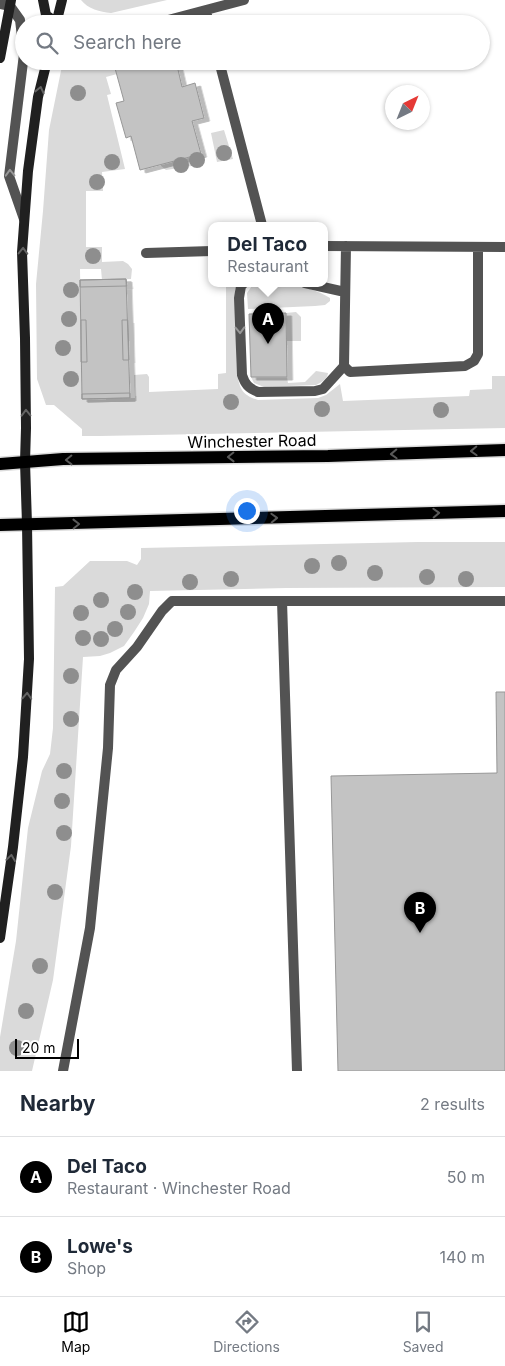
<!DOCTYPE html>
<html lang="en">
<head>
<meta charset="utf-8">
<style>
	:root { --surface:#fff; --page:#f6f6f7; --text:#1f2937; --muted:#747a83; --line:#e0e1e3; --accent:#000 }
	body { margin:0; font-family:Inter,sans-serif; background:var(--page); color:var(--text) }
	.compass { position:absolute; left:385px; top:85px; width:45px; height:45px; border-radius:50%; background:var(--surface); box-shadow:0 1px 4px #0004; rotate:43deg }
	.scale { position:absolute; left:15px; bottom:12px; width:64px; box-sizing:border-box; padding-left:5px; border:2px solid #000; border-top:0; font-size:14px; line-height:18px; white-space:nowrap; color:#000; -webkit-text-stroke:4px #fff; paint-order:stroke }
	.you { position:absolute; left:246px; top:510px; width:18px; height:18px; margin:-12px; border:4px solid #fff; border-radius:50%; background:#1a73e8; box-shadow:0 0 0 8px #1a73e833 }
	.badge { display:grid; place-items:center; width:32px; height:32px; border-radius:50%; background:var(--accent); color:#fff; font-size:16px; font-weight:700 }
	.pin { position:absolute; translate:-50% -41px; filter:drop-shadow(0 1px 2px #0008) }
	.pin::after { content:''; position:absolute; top:26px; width:18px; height:15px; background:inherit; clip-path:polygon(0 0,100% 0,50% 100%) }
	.popup { position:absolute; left:208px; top:222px; width:120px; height:65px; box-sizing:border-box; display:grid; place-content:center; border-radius:10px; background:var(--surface); filter:drop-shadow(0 1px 4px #0005); font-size:16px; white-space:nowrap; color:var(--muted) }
	.popup b { font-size:19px; color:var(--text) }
	.popup::after { content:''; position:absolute; left:50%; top:100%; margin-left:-10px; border:10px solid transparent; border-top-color:var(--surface) }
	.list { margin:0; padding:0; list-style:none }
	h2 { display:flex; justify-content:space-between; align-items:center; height:65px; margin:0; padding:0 20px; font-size:21px }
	h2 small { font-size:16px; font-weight:400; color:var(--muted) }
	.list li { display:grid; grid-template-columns:32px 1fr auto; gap:15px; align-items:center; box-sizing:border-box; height:80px; padding:0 20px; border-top:1px solid var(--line) }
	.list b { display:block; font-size:19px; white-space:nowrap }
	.list p { margin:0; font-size:16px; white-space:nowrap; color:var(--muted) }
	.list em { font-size:16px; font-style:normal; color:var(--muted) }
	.icon { flex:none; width:28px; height:28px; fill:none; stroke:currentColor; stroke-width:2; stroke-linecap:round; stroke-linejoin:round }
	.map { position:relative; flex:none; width:505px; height:1071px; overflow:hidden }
	.search { position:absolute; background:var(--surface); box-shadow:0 1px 4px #0004; left:15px; right:15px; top:15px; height:55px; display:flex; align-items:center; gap:12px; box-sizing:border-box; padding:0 18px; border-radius:28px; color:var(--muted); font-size:19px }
	.sheet { height:225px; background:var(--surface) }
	nav { display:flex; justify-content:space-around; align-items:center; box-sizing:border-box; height:70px; border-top:1px solid var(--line); background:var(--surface); font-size:14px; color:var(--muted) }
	nav a { display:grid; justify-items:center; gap:2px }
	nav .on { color:var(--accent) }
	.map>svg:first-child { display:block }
</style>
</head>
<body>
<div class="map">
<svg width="505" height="1071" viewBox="0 0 505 1071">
	<defs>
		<filter id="shadow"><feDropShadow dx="5.5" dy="3" stdDeviation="0" flood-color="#0004"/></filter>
	</defs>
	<rect width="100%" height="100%" fill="#fff"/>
	<!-- green -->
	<path fill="#dadada" d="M81 0H167L111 13C100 12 88 9 81 0Z
		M63 61H113L117 74 106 77 111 94 107 95 125 169 102 172 103 191H86V247H102V262L123 261 128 264 132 269 131 279 102 280 101 269H80L82 399 135 398 134 375 147 374 149 377V392L218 389V374L226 373V283H237L235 290 237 374C240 389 242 395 258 400L318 398 326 395 340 384 343 401 469 396 470 390 492 389V376H505V428L100 436H82V429L54 405H46L37 379 36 284 43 211 49 130Z
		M224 130 233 159 217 162 211 133Z
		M201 154 204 164 166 170 160 165Z
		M254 283C280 283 307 284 330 298V301L325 305 315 306 248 309 247 293Z
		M296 312 301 317V341H286V313Z
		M316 371 328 373C328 378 321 383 316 385L264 387 254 383 251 377H287L288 383 305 382Z
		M418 542H505V587L286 588 150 591 149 604 143 618 134 632 124 646 110 653 100 656 83 657 71 846 53 980 32 1071H0V1037L16 941 28 828 42 771 50 754 53 728 55 587 63 586 90 561H127L137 565 141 559V548Z"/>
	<!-- building -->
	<path fill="#c3c3c3" stroke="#979797" filter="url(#shadow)" d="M113 61H176L182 87 195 83 204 118 192 121 201 154 140 170 131 136 126 138 116 103 124 101Z
		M126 279 130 398 82 399 80 280Z
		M126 279 127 286 80 287V280Z
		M286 313 287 377H251L249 314Z
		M81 320H86L87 362H81Z
		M122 320H128L129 360H123Z
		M130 393V398L82 399V394Z
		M496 692H505V1071H338L331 776 497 773Z"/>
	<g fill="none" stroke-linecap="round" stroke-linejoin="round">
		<defs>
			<path id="primary" d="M0 464 63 459 328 456 505 450
				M0 525 505 511"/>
		</defs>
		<!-- primary casing -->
		<use href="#primary" stroke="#dbdbdb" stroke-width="15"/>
		<!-- service -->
		<path stroke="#535353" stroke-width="10" d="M0 4 10 6 20 20 24 54 9 176 24 219
			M206 11 209 24
			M153 24 244 0
			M219 61 262 225
			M324 246 505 247
			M346 246 344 366 350 372 465 366 474 361 478 354V247
			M146 253 212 251
			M244 283 241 286 239 298 242 375C245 384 248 388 258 392L315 391 323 389 344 366
			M305 283 345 292
			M63 1071 90 928 108 748 110 685 116 670 137 647 162 611 172 601H282
			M297 1071 282 601H505"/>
		<!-- secondary -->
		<path stroke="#202020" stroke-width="10" d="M43 0 46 15 56 22
			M56 24 62 0
			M0 58 11 0
			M0 938 13 847 23 757 29 659 27 524 25 462 26 428 25 338 22 252 28 171 38 97 47 61"/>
		<!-- primary -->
		<use href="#primary" stroke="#000" stroke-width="12"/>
	</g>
	<!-- trees -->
	<g fill="#8e8e8e">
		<circle cx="78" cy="93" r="8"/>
		<circle cx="224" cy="153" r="8"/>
		<circle cx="197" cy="160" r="8"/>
		<circle cx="112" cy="162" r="8"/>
		<circle cx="181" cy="165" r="8"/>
		<circle cx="97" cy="182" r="8"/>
		<circle cx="93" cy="256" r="8"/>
		<circle cx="71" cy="290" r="8"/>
		<circle cx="69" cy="319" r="8"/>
		<circle cx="63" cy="348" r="8"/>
		<circle cx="71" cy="379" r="8"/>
		<circle cx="231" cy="402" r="8"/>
		<circle cx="322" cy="409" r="8"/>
		<circle cx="441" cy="410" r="8"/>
		<circle cx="339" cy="563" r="8"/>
		<circle cx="312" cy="566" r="8"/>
		<circle cx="375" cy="573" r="8"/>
		<circle cx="427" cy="577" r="8"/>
		<circle cx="231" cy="579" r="8"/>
		<circle cx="466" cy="579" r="8"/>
		<circle cx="190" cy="582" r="8"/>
		<circle cx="135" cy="592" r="8"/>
		<circle cx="101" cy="600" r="8"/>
		<circle cx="128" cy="612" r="8"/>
		<circle cx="81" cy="613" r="8"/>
		<circle cx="115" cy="629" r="8"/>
		<circle cx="83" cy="638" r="8"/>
		<circle cx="101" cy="639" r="8"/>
		<circle cx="71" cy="676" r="8"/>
		<circle cx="71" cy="719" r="8"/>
		<circle cx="64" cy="771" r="8"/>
		<circle cx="62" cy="801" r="8"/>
		<circle cx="64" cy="833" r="8"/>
		<circle cx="55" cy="892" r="8"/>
		<circle cx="40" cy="966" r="8"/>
		<circle cx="26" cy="1011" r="8"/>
		<circle cx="17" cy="1048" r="8"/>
	</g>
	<!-- one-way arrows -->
	<defs><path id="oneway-chevron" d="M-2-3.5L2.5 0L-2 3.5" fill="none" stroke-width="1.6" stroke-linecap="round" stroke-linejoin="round" transform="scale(1.25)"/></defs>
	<g stroke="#636363">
		<use href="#oneway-chevron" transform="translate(40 90) rotate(-77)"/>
		<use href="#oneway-chevron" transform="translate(23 251) rotate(-89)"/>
		<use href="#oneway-chevron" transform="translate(26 413) rotate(-91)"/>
		<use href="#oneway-chevron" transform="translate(27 696) rotate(-87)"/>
		<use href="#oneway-chevron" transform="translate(11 858) rotate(-82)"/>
	</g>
	<g stroke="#989898">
		<use href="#oneway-chevron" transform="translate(10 173) rotate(-92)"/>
		<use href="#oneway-chevron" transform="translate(240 330) rotate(88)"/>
	</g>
	<g stroke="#595959">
		<use href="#oneway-chevron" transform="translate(474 451) rotate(178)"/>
		<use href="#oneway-chevron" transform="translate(394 454) rotate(178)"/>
		<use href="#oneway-chevron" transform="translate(231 457) rotate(179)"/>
		<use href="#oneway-chevron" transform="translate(69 460) rotate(179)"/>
		<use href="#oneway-chevron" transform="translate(436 513) rotate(-2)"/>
		<use href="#oneway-chevron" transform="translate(274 518) rotate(-2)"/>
		<use href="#oneway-chevron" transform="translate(76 524) rotate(-1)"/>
	</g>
	<g text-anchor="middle" stroke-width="4.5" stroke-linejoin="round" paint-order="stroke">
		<!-- street labels -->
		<g font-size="16" fill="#000" stroke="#fff">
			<text transform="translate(252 441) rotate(-1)" y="6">Winchester Road</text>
		</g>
	</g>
</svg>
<svg class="compass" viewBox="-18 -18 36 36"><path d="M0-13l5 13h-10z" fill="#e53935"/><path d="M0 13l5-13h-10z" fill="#747a83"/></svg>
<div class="scale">20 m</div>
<div class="you"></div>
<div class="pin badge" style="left:268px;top:344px">A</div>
<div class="popup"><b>Del Taco</b>Restaurant</div>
<div class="pin badge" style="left:420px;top:933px">B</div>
<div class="search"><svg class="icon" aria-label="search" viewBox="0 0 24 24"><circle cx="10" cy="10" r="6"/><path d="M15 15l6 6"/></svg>Search here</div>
</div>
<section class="sheet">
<h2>Nearby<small>2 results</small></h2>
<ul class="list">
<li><span class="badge">A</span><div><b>Del Taco</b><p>Restaurant · Winchester Road</p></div><em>50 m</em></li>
<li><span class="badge">B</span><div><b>Lowe's</b><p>Shop</p></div><em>140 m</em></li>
</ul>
</section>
<nav>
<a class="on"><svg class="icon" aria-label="map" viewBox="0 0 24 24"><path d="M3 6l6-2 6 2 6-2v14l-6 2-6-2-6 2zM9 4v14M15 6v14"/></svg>Map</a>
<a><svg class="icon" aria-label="directions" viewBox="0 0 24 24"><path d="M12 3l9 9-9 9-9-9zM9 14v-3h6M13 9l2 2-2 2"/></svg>Directions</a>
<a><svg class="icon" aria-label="saved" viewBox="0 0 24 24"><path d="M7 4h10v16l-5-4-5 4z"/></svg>Saved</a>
</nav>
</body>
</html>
